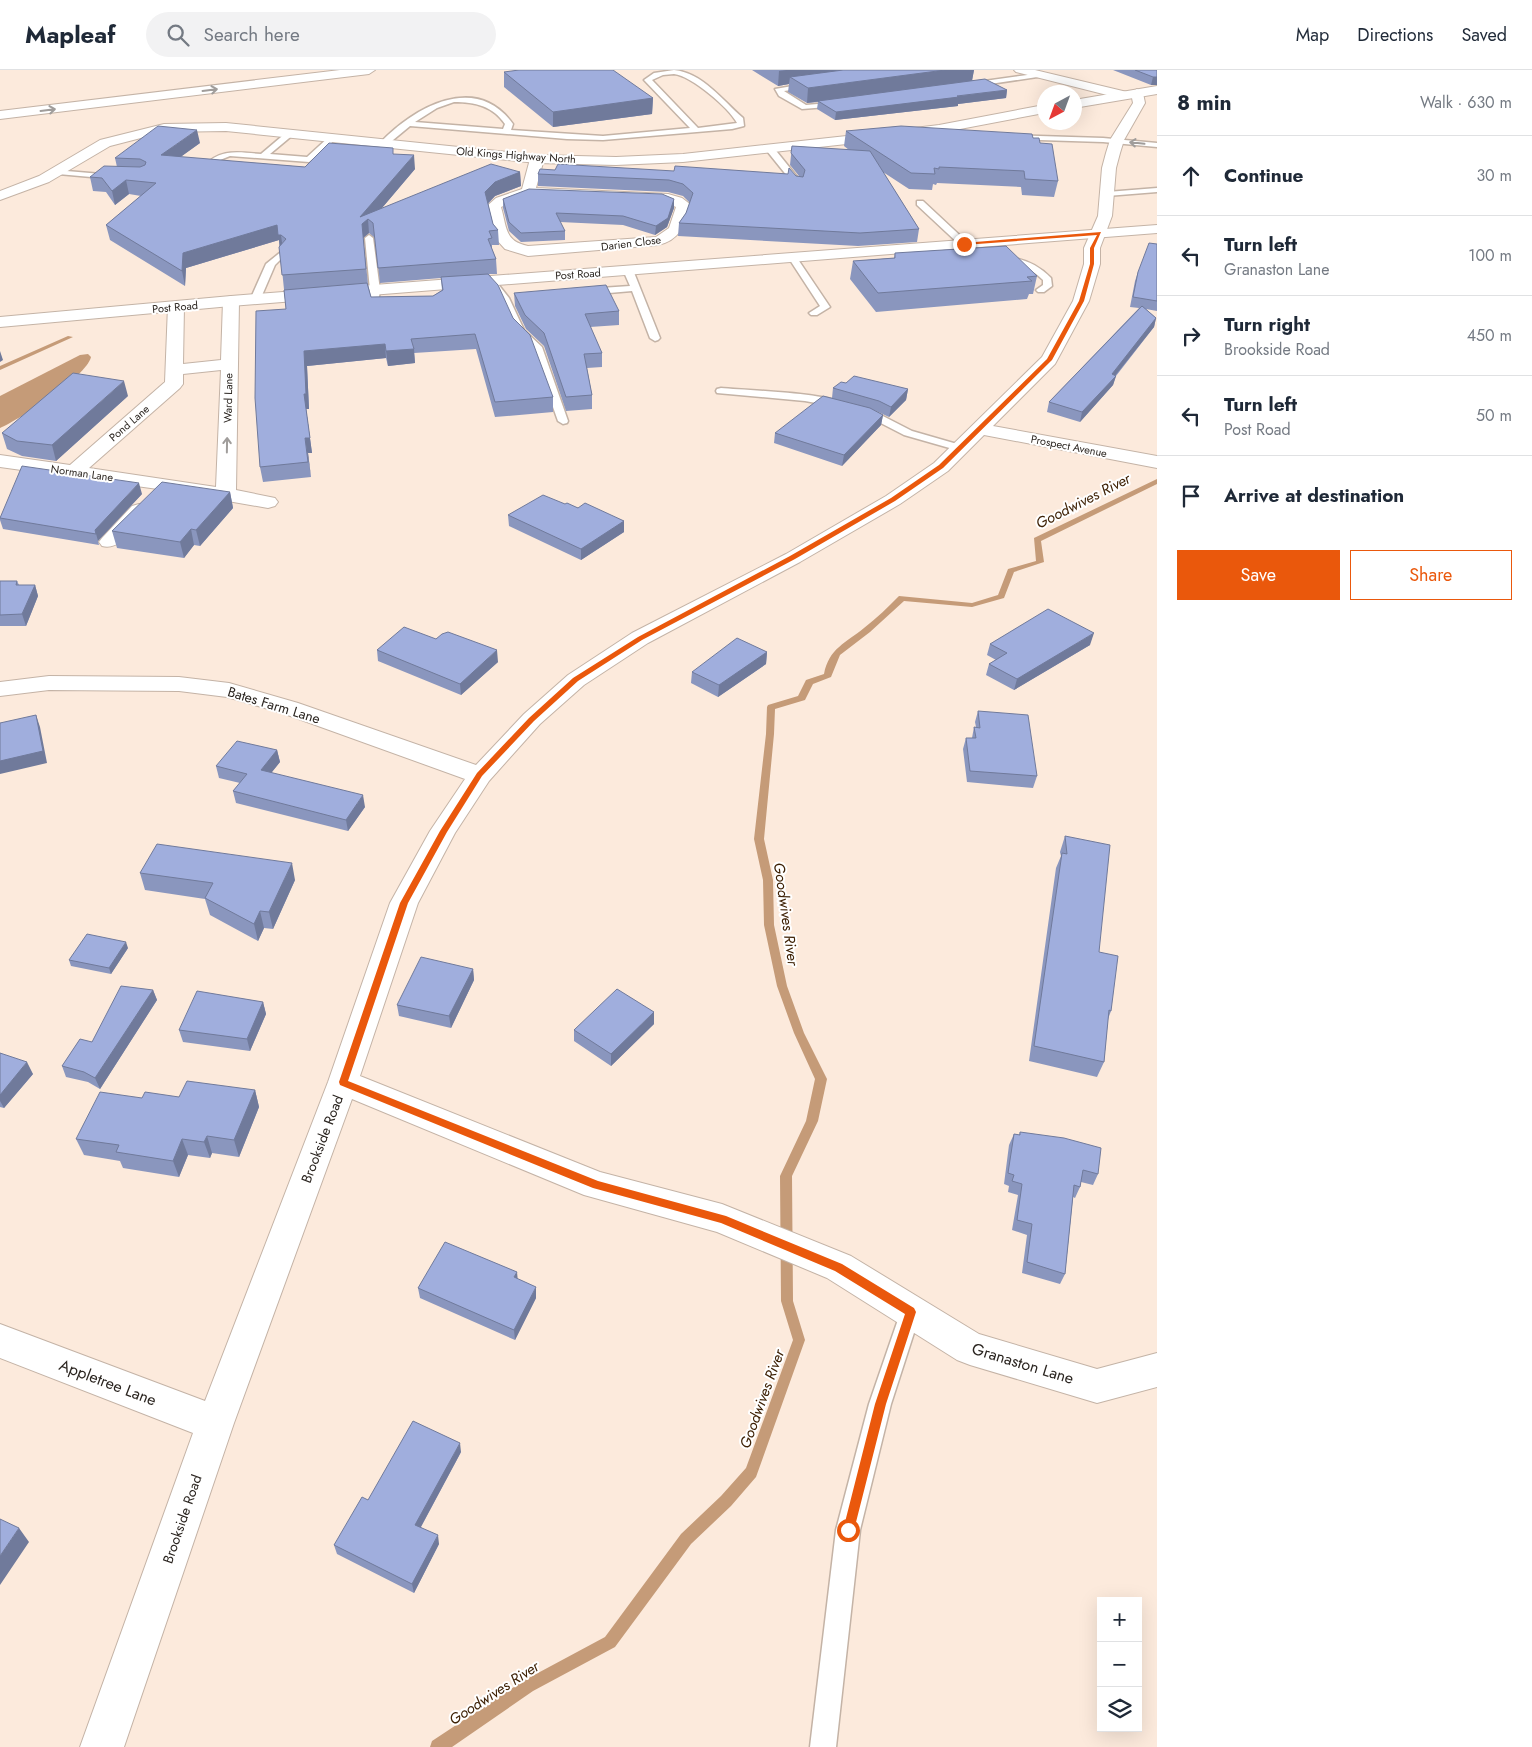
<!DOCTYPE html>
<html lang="en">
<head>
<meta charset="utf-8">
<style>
	:root { --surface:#fff; --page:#f2f2f3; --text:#1f2937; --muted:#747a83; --line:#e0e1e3; --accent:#ea580c }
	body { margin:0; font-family:Jost,sans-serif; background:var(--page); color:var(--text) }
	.controls { position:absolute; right:15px; bottom:15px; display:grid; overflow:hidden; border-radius:0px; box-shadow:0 5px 20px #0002 }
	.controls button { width:45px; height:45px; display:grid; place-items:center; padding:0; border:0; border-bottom:1px solid var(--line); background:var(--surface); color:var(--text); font:25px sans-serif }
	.compass { position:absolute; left:1037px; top:15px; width:45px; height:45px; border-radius:50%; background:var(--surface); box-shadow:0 5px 20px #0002; rotate:221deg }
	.stop { position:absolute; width:15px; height:15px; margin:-11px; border:4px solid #ea580c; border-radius:50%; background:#fff }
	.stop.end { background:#ea580c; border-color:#fff; box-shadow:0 1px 5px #0008 }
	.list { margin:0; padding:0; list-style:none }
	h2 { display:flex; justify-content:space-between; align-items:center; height:65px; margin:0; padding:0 20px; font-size:21px }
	h2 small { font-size:16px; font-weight:400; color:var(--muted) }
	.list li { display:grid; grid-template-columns:32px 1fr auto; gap:15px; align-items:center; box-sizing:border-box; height:80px; padding:0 20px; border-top:1px solid var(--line) }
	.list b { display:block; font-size:19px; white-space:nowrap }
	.list p { margin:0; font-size:16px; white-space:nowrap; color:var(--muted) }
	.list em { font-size:16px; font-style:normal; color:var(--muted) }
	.actions { display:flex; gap:10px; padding:15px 20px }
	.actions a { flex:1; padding:11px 0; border:1px solid var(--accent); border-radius:0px; text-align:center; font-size:18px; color:var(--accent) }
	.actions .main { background:var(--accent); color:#fff }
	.icon { flex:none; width:28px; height:28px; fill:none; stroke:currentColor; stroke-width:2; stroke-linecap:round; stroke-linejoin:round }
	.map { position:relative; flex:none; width:1157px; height:1677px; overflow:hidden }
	header { display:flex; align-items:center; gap:30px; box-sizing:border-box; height:70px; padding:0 25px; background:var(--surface); border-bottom:1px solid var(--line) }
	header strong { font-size:24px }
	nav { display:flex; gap:28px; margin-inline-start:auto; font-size:18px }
	.search { width:350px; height:45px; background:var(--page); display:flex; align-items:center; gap:12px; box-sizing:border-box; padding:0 18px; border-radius:28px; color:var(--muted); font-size:19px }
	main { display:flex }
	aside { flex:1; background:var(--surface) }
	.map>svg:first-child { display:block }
</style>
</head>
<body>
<header>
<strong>Mapleaf</strong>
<div class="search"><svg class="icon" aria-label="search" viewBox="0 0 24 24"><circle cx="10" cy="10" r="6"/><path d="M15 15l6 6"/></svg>Search here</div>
<nav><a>Map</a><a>Directions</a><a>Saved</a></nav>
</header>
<main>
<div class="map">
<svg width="1157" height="1677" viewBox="0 0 1157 1677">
	<rect width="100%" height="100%" fill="#fceadc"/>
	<!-- water -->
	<path fill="#c59b78" d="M88 284 91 287C86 307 20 349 0 358V326L80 285Z"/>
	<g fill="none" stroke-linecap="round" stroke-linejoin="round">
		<!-- stream -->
		<path fill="#c59b78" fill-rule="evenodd" d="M68 266 73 267 0 300V296Z
			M1157 409V414L1041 471 1044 492 1014 502 1004 528 972 537 904 531 870 562 840 585 831 607 813 614 805 630 775 639 774 664 764 769 773 810 774 855 787 916 804 963 827 1009 818 1051 792 1106 793 1231 805 1270 756 1407 731 1436 691 1474 615 1577 533 1621 452 1677H430L432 1671 523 1611 605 1567 681 1464 721 1426 746 1398 793 1270 781 1231 780 1106 806 1051 815 1009 794 963 777 916 764 855 763 810 754 769 766 664 767 637 768 635 798 626 806 610 824 604C829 578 846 573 864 558 877 548 888 537 899 526L972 533 998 525 1008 499 1036 491 1034 468Z"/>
		<defs>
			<path id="service" d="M674 0C703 3 722 30 743 48L744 56 732 59 603 70 567 69 410 56 387 75 380 73C414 37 476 2 513 54L511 60 603 66 690 58 644 10 654 3ZM674 4C692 6 729 38 737 53L698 58 652 10 663 5ZM454 32C475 32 493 36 505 54L503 59 415 52 437 38Z
				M1042 3 1044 4V6L970 17 966 15 970 13Z
				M810 13 814 15 813 17 784 21 806 35 840 32 844 34 840 36 802 39 779 26 775 19Z
				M287 62 294 64 270 84 307 87 330 66 337 68 309 92 230 86 220 90 208 101 201 99C219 78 236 82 261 84Z
				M1008 65 1103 68 1157 73V77L1103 72 1011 69 1007 67Z
				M767 77H773L802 113V117H796L767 81Z
				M55 100 113 105 117 107 113 109 58 104H55Z
				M1157 118V122L1107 126 1103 124 1107 122Z
				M917 131H923L967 172V176H961L917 135Z
				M369 165 373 168 380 220 378 234 388 236 390 238 385 241 370 238 368 236 370 220 365 168Z
				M282 181 286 184 275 195 260 230 258 232H252L250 230 266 194Z
				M792 184 795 185 830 237 817 245H811L809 243 820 236 788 187Z
				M1003 186C1022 188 1038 194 1051 208L1052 216 1044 222H1038L1036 220 1043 215V210C1030 197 1017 195 1000 191L998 189Z
				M628 197 633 200 660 268 658 270 655 271 650 268 632 221 586 225 581 222 586 219 630 216 623 200Z
				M491 208 494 209 509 228 524 260 542 277 568 351 567 353 563 354 558 351 532 278 515 261 500 228 486 211Z
				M721 318C742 320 832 323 843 334L838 337 805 331 717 323 716 321 717 319Z
				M862 339 877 343 912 361 964 376 966 378 960 381 904 365 869 347 858 344 857 342Z
				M911 1231 918 1234 921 1241 891 1334 860 1460 836 1677H810L836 1460 869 1334 901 1241 904 1234Z"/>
			<path id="minor" d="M1014 0H1035L1127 22 1129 25 1123 29 1016 2Z
				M1137 19 1143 23 1145 33 1124 70 1120 83 1116 98 1112 146 1100 178V194L1089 231 1055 294 993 356 1157 386V398L984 365 948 401 900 434 800 492 648 573 584 615 540 654 489 711 455 763 418 833 360 1006 600 1102 722 1134 851 1186 979 1264 1097 1299 1157 1283V1317L1097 1333 970 1295 957 1290 827 1208 717 1162 584 1125 352 1029 234 1353 124 1677H80L193 1363 0 1288V1254L205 1331 328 1012 390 833 430 761 465 709 282 643 227 627 179 621 49 620 0 626V612L49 606 179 607 229 613 298 633 476 695 524 644 568 605 632 563 786 484 886 426 934 393 1042 287 1073 231 1084 194V178L1098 146 1102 98 1106 83 1110 70 1133 33 1131 23Z
				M537 85 544 89 536 118 668 124 682 128 691 135C685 155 680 170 658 175L528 186 518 183 505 179 495 168 487 136 496 128 522 119 530 89ZM529 126 662 131 676 137 669 158 656 167 528 176C504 171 507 157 501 137Z
				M231 226 237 228 239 231 236 420 275 428 278 432 275 436 268 438 165 420 0 397V385L70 395 165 312 168 236 170 233H182L184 236 183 294 221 290 223 231 225 228ZM221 300 216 417 89 398 180 318 183 314V304Z
				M139 434 146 436 149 440 146 444C134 457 121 481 102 476L99 472 102 468 132 436Z"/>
			<path id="tertiary" d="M1157 16V24L1074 38V30Z
				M1044 35V43L939 63 874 71 683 92 616 95 537 93 226 61 164 62 110 76 49 112 0 130V121L39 106 100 70 164 54 226 53 537 85 616 87 683 84 874 63 939 55Z"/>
			<path id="primary" d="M1157 155V163L231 236 0 257V247L231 226Z"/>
			<path id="motorway" d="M340 0H375L369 4 0 49V41Z"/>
		</defs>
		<!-- service casing -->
		<use href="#service" stroke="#c4b3a6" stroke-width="3"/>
		<!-- minor casing -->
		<use href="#minor" stroke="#c4b3a6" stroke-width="2"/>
		<!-- tertiary casing -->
		<use href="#tertiary" stroke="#c4b3a6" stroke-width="2"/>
		<!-- primary casing -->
		<use href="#primary" stroke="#c4b3a6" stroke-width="2"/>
		<!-- motorway casing -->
		<use href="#motorway" stroke="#c4b3a6" stroke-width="2"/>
		<!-- service -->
		<use href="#service" fill="#fff" fill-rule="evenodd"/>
		<!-- minor -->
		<use href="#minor" fill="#fff" fill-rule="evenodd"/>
		<!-- tertiary -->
		<use href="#tertiary" fill="#fff" fill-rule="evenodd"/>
		<!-- primary -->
		<use href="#primary" fill="#fff" fill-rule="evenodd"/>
		<!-- motorway -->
		<use href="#motorway" fill="#fff" fill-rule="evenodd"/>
	</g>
	<!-- wall -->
	<path fill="#8a96be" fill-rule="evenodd" d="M752 0H974L972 10 1007 20 1006 28 958 34V36L835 50 817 39 818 32 807 33 788 22 789 14 778 16Z
		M1113 0H1157V15H1151Z
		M504 2 653 28 652 44 553 57 504 17Z
		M846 61 1033 68 1040 73 1058 111 1054 127 1022 125 1021 117 937 113 936 115 933 114 932 120 909 119 883 102 919 159 917 172 858 176 678 166 679 153 686 143 690 133 683 126 668 122 538 116V104L555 100 674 101 799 106 790 95 792 76 849 80 844 76Z
		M200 73 180 87 305 97 393 84 415 99 381 139 520 102 521 116 495 126 488 134 493 154 498 160 499 175H492V179L496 189 497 204H489L513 248 553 327V342L495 347 476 279 414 283 415 293 388 296 386 288 307 296 309 339H306L312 383H308L311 407 263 412 260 397 286 239 279 170 186 198 185 216 110 170 106 155 141 126 129 124 115 135 106 122 93 121 90 107 117 97 115 88ZM369 163 375 168 380 213 441 208 442 220 433 226 371 227 368 214 363 168Z
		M503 129 674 138 667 157 655 165 623 155 560 152 565 161V170L521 172 509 161 503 138Z
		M1157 174V241L1146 239 1156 248 1154 257 1116 306 1113 315 1080 352 1047 342 1049 332 1139 238 1130 237 1135 211 1138 202Z
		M895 183 1037 206 1033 224H1029L1027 229 876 242 850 209 853 191 894 188Z
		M514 223 619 241V255L590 257 602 283V297L587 298 592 325V339L566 341 544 276 526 259 515 236Z
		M846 313 908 319 906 330 889 347 874 340 883 345 881 355 842 396 774 373 775 363 832 328 833 318Z
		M128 326 56 391 22 386 7 379 2 363Z
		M230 422 233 438 200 476 194 475 184 488 117 478 112 461Z
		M142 424 98 471 99 475 3 459 0 450V447Z
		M565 434 624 451V462L581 490 509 456 508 445Z
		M0 511H17L19 515H35L38 526 26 556H0Z
		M436 569 498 592 461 625 378 591 377 580Z
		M990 574 1090 575 1014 620 986 605 989 594 996 590 987 585Z
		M767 582 766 594 718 627 691 613 692 602Z
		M978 641 1037 706 1033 718 967 712 963 679 966 668H972L974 657H976L975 652Z
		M277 680 280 692 271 703 365 737 348 761 236 733 233 721 240 713 219 708 216 696Z
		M1065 766 1099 882 1111 941 1108 949 1104 992 1097 1007 1029 991 1056 798 1061 786 1060 782Z
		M140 803 295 810 273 859 264 858 258 871 210 845 205 829 145 820Z
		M128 878 111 904 71 896 69 890Z
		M473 899 474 910 451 958 399 946 397 935Z
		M153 920 157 930 100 1019 88 1012 66 1007 62 996 92 972Z
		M263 932 266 944 250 981 183 972 179 960Z
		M654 954 611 996 574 971V960Z
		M0 983 33 1004 4 1038 0 1037Z
		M255 1020 259 1037 239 1087 212 1083 210 1088 188 1085 179 1107 123 1098 120 1091 84 1085 76 1069 142 1028 179 1027Z
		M1020 1062 1098 1104 1093 1115 1081 1112 1080 1117 1075 1128 1073 1127 1065 1204 1060 1214 1022 1203 1027 1165 1012 1160 1018 1125 1008 1122 1009 1116 1004 1114 1009 1075 1014 1064 1019 1065Z
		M517 1209 536 1228 515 1270 420 1228 418 1218Z
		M461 1382 421 1457 439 1474 414 1523 337 1484 334 1475 368 1430Z"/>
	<!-- shaded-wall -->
	<path fill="#707a9b" d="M786 0H888L790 7 789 14 778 16 779 1Z
		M945 0H974L972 11 807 33 808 18Z
		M1153 7H1157V15H1151Z
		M1007 20 1006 28 958 34V36L835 50 836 42Z
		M653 28 652 44 553 57V42Z
		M197 60 200 73 164 99 161 85Z
		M414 85 415 99 371 151 368 149 369 163 363 168 368 214 360 147Z
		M520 102 521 116 495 126 485 136V122L495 112Z
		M126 110 129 124 115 135 112 121Z
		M674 129V138L667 157 655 165 656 156Z
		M277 155 281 165 283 180H280L279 170 186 198 185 216 182 201 183 183Z
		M1156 248 1154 257 1114 307 1116 306 1113 315 1080 352 1082 342Z
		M385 274 386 288 307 296 309 339H306L312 383H308L311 407 305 368 304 324V281Z
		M414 279 415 293 388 296 386 281Z
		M0 281 3 290 0 292Z
		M124 311 128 326 56 391 52 375Z
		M908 319 906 330 889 347 891 337Z
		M883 345 881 355 842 396 844 385Z
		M139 413 142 424 98 471 95 460Z
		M230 422 233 438 200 476 196 460Z
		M624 451V462L581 490V479Z
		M191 459 194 475 184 488 180 472Z
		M35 515 38 526 26 556 22 544Z
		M1094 563 1090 575 1014 620 1017 609Z
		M497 580 498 592 461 625 460 614Z
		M767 582 766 594 718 627 719 615Z
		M36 645 40 657 47 693 0 704V691Z
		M277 680 280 692 264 712 261 700Z
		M363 725 365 737 348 761 346 750Z
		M292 793 295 810 273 859 269 842Z
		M260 841 264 858 258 871 254 854Z
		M126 872 128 878 111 904 109 898Z
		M473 899 474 910 451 958 449 946Z
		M153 920 157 930 100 1019 95 1008Z
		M263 932 266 944 250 981 247 969Z
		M654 942V954L611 996V984Z
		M27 992 33 1004 4 1038 0 1031V1025Z
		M255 1020 259 1037 239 1087 234 1070Z
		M207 1066 212 1083 210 1088 204 1072Z
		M182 1069 188 1085 179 1107 173 1091Z
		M517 1202 518 1212 514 1207Z
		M536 1217V1228L515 1270 514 1260Z
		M460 1373 461 1382 417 1464 415 1455Z
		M19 1458 29 1472 0 1515V1486Z
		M438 1465 439 1474 414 1523 412 1514Z"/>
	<!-- building -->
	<path fill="#a0aedd" stroke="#707a9b" d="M519 0H613L653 28 553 42 504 2Z
		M843 0H945L808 18 790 7Z
		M1135 0H1157V7H1153Z
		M985 9 1007 20 957 26 959 27 836 42 818 31Z
		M158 56 197 60 161 85 305 97 329 73 393 78V84L414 85 360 147 491 94 520 102 495 112 485 122 493 154 498 160 489 161 492 168 488 169 496 189 378 198 373 153 368 149 362 154 366 199 282 205 279 177 286 169 281 165H278L277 155 183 183 182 201 106 155 156 113 126 110 112 121 102 108 90 107 104 96 140 97 145 95 146 92 140 89 115 88Z
		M901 56 1032 64 1033 68H1039L1040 73 1052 74 1058 111 1025 109 1024 101 939 97V99L934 98 935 104 911 103 846 61Z
		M792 76 870 81 919 159 860 163 679 153 686 143 693 123 683 114 669 110 538 104 540 99 555 100 558 94 674 101 675 96 788 104 789 98 796 106 803 107 805 100 791 83Z
		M529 119 662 124 674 129 668 148 656 156 623 146 556 143 565 161 521 163 509 152 503 129Z
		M1149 173 1157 174V231L1133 227 1138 202Z
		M1006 176 1037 206 1027 207 1032 211 878 223 853 191 895 188V183Z
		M488 204 498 215 513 248 530 265 553 327 495 332 475 264 411 269 414 279 386 281 385 274 304 281 306 324H304L310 368H305L308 392 260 397 255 328 256 241 286 239 284 220 367 213 371 227 433 226 443 220 441 207Z
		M606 215 619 241 585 244 602 283 584 284 592 325 566 327 544 263 525 245 514 223Z
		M1142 236 1156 248 1112 304 1116 306 1082 342 1049 332Z
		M73 303 124 311 52 375 17 371 2 363Z
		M854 306 908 319 891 337 879 331 833 318 841 312 846 313Z
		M823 326 870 338 883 345 844 385 775 363Z
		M22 396 139 413 95 460 96 464 0 448Z
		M162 412 230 422 196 460 191 459 180 472 112 461Z
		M543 425 565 434 567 433 578 438 585 433 624 451 581 479 508 445Z
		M0 511H17L16 515H35L22 544 0 545Z
		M1048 539 1094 563 1017 609 989 594 1007 583 990 574Z
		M404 557 436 569 442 564 448 562 497 580 460 614 377 580Z
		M737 568 767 582 719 615 692 602Z
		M978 641 1028 645 1037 706 970 701 966 668H976L974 657 980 658Z
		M36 645 43 681 0 691V653Z
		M237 671 277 680 261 700 363 725 346 750 233 721 247 704 216 696Z
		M1065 766 1110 775 1099 882 1118 886 1111 941 1109 940 1104 992 1034 976 1062 783 1067 784Z
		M157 774 292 793 269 842 260 841 254 854 205 828 213 813 140 803Z
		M87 864 126 872 109 898 69 890Z
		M421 887 473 899 449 946 397 935Z
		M121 916 153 920 95 1008 84 1002 62 996 80 969 92 972Z
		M617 919 654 942 611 984 574 960Z
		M197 921 263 932 247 969 179 960Z
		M0 983 27 992 0 1025Z
		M187 1011 255 1020 234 1070 207 1066 204 1072 182 1069 173 1091 116 1082 119 1075 76 1069 100 1022 142 1028 145 1022 179 1027Z
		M1020 1062 1064 1068 1101 1078 1098 1104 1083 1100 1080 1117 1074 1115 1065 1204 1027 1192 1032 1154 1017 1150 1022 1114 1012 1111 1014 1105 1008 1103 1014 1064 1020 1065Z
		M445 1172 517 1202 514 1207 536 1217 514 1260 418 1218Z
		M413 1351 460 1373 415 1455 438 1465 412 1514 334 1475 362 1427 368 1430Z
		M0 1449 19 1458 0 1486Z"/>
	<!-- one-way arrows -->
	<defs><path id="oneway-shaft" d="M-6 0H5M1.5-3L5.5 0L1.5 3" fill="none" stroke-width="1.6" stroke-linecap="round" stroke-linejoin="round" transform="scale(1.25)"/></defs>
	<g stroke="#a09d9b">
		<use href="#oneway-shaft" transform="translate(210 20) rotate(-7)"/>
		<use href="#oneway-shaft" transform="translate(48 40) rotate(-7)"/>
		<use href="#oneway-shaft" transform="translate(1137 73) rotate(-174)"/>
		<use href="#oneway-shaft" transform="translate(227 375) rotate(-89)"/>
	</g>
	<!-- route -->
	<path fill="#ea580c" d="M1101 162 1094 178V194L1084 231 1052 290 943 398 895 431 795 489 642 570 578 611 534 651 482 706 447 762 408 833 348 1011 598 1111 726 1146 842 1194 914 1238 916 1242 886 1334 854 1460 852 1464 848 1466 844 1464 843 1460 875 1334 905 1244 835 1201 721 1153 593 1118 340 1015 339 1012 400 833 440 761 477 703 529 648 573 608 638 567 790 486 891 428 939 395 1047 289 1079 231 1090 194V178L1097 165 964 175 963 173Z"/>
	<g text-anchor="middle" stroke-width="4" stroke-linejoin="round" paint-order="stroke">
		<!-- far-street labels -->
		<g font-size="11" fill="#2b2520" stroke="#fff">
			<text transform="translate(516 85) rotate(4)" y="4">Old Kings Highway North</text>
			<text transform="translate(631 173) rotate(-7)" y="4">Darien Close</text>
			<text transform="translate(578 204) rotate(-4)" y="4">Post Road</text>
			<text transform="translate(175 237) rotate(-5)" y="4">Post Road</text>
			<text transform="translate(228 328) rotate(-89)" y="4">Ward Lane</text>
			<text transform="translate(129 353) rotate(-41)" y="4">Pond Lane</text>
			<text transform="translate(1069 376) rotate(11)" y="4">Prospect Avenue</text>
			<text transform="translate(82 403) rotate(8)" y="4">Norman Lane</text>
		</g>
		<!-- street labels -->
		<g font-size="14" fill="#2b2520" stroke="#fff">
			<text transform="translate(274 635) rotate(17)" y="5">Bates Farm Lane</text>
			<text transform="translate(322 1069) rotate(-69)" y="5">Brookside Road</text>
			<text transform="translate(182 1449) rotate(-71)" y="5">Brookside Road</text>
		</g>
		<!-- water labels -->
		<g font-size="15" font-style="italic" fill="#3e2105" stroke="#fff">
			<text transform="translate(1083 431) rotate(-27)" y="5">Goodwives River</text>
			<text transform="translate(786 844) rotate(82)" y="5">Goodwives River</text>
			<text transform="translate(762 1329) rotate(-70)" y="5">Goodwives River</text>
			<text transform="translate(494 1623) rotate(-33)" y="5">Goodwives River</text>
		</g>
		<!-- near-street labels -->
		<g font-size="16" fill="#2b2520" stroke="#fff">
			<text transform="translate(1023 1293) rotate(17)" y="6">Granaston Lane</text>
			<text transform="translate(108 1312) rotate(21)" y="6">Appletree Lane</text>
		</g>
	</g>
</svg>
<div class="controls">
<button>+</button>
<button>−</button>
<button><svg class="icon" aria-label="layers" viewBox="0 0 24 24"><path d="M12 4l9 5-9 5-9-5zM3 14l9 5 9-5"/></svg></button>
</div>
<svg class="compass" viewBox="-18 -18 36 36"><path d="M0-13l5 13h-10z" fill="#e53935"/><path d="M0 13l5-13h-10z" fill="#747a83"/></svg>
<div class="stop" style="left:848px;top:1460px"></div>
<div class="stop end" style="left:964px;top:174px"></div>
</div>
<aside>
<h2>8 min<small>Walk · 630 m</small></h2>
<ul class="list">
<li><svg class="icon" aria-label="ahead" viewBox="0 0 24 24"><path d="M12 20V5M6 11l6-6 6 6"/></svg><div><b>Continue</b></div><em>30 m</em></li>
<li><svg class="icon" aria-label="left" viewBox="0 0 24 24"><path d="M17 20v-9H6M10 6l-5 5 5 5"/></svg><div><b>Turn left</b><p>Granaston Lane</p></div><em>100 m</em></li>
<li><svg class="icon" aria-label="right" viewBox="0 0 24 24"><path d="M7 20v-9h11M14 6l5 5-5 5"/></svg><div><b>Turn right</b><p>Brookside Road</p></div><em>450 m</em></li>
<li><svg class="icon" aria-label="left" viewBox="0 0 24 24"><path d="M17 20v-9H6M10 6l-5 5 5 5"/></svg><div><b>Turn left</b><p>Post Road</p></div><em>50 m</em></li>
<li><svg class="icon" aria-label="arrive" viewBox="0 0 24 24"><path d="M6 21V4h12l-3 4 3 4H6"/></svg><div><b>Arrive at destination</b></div></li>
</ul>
<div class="actions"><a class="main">Save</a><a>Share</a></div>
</aside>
</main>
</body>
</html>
